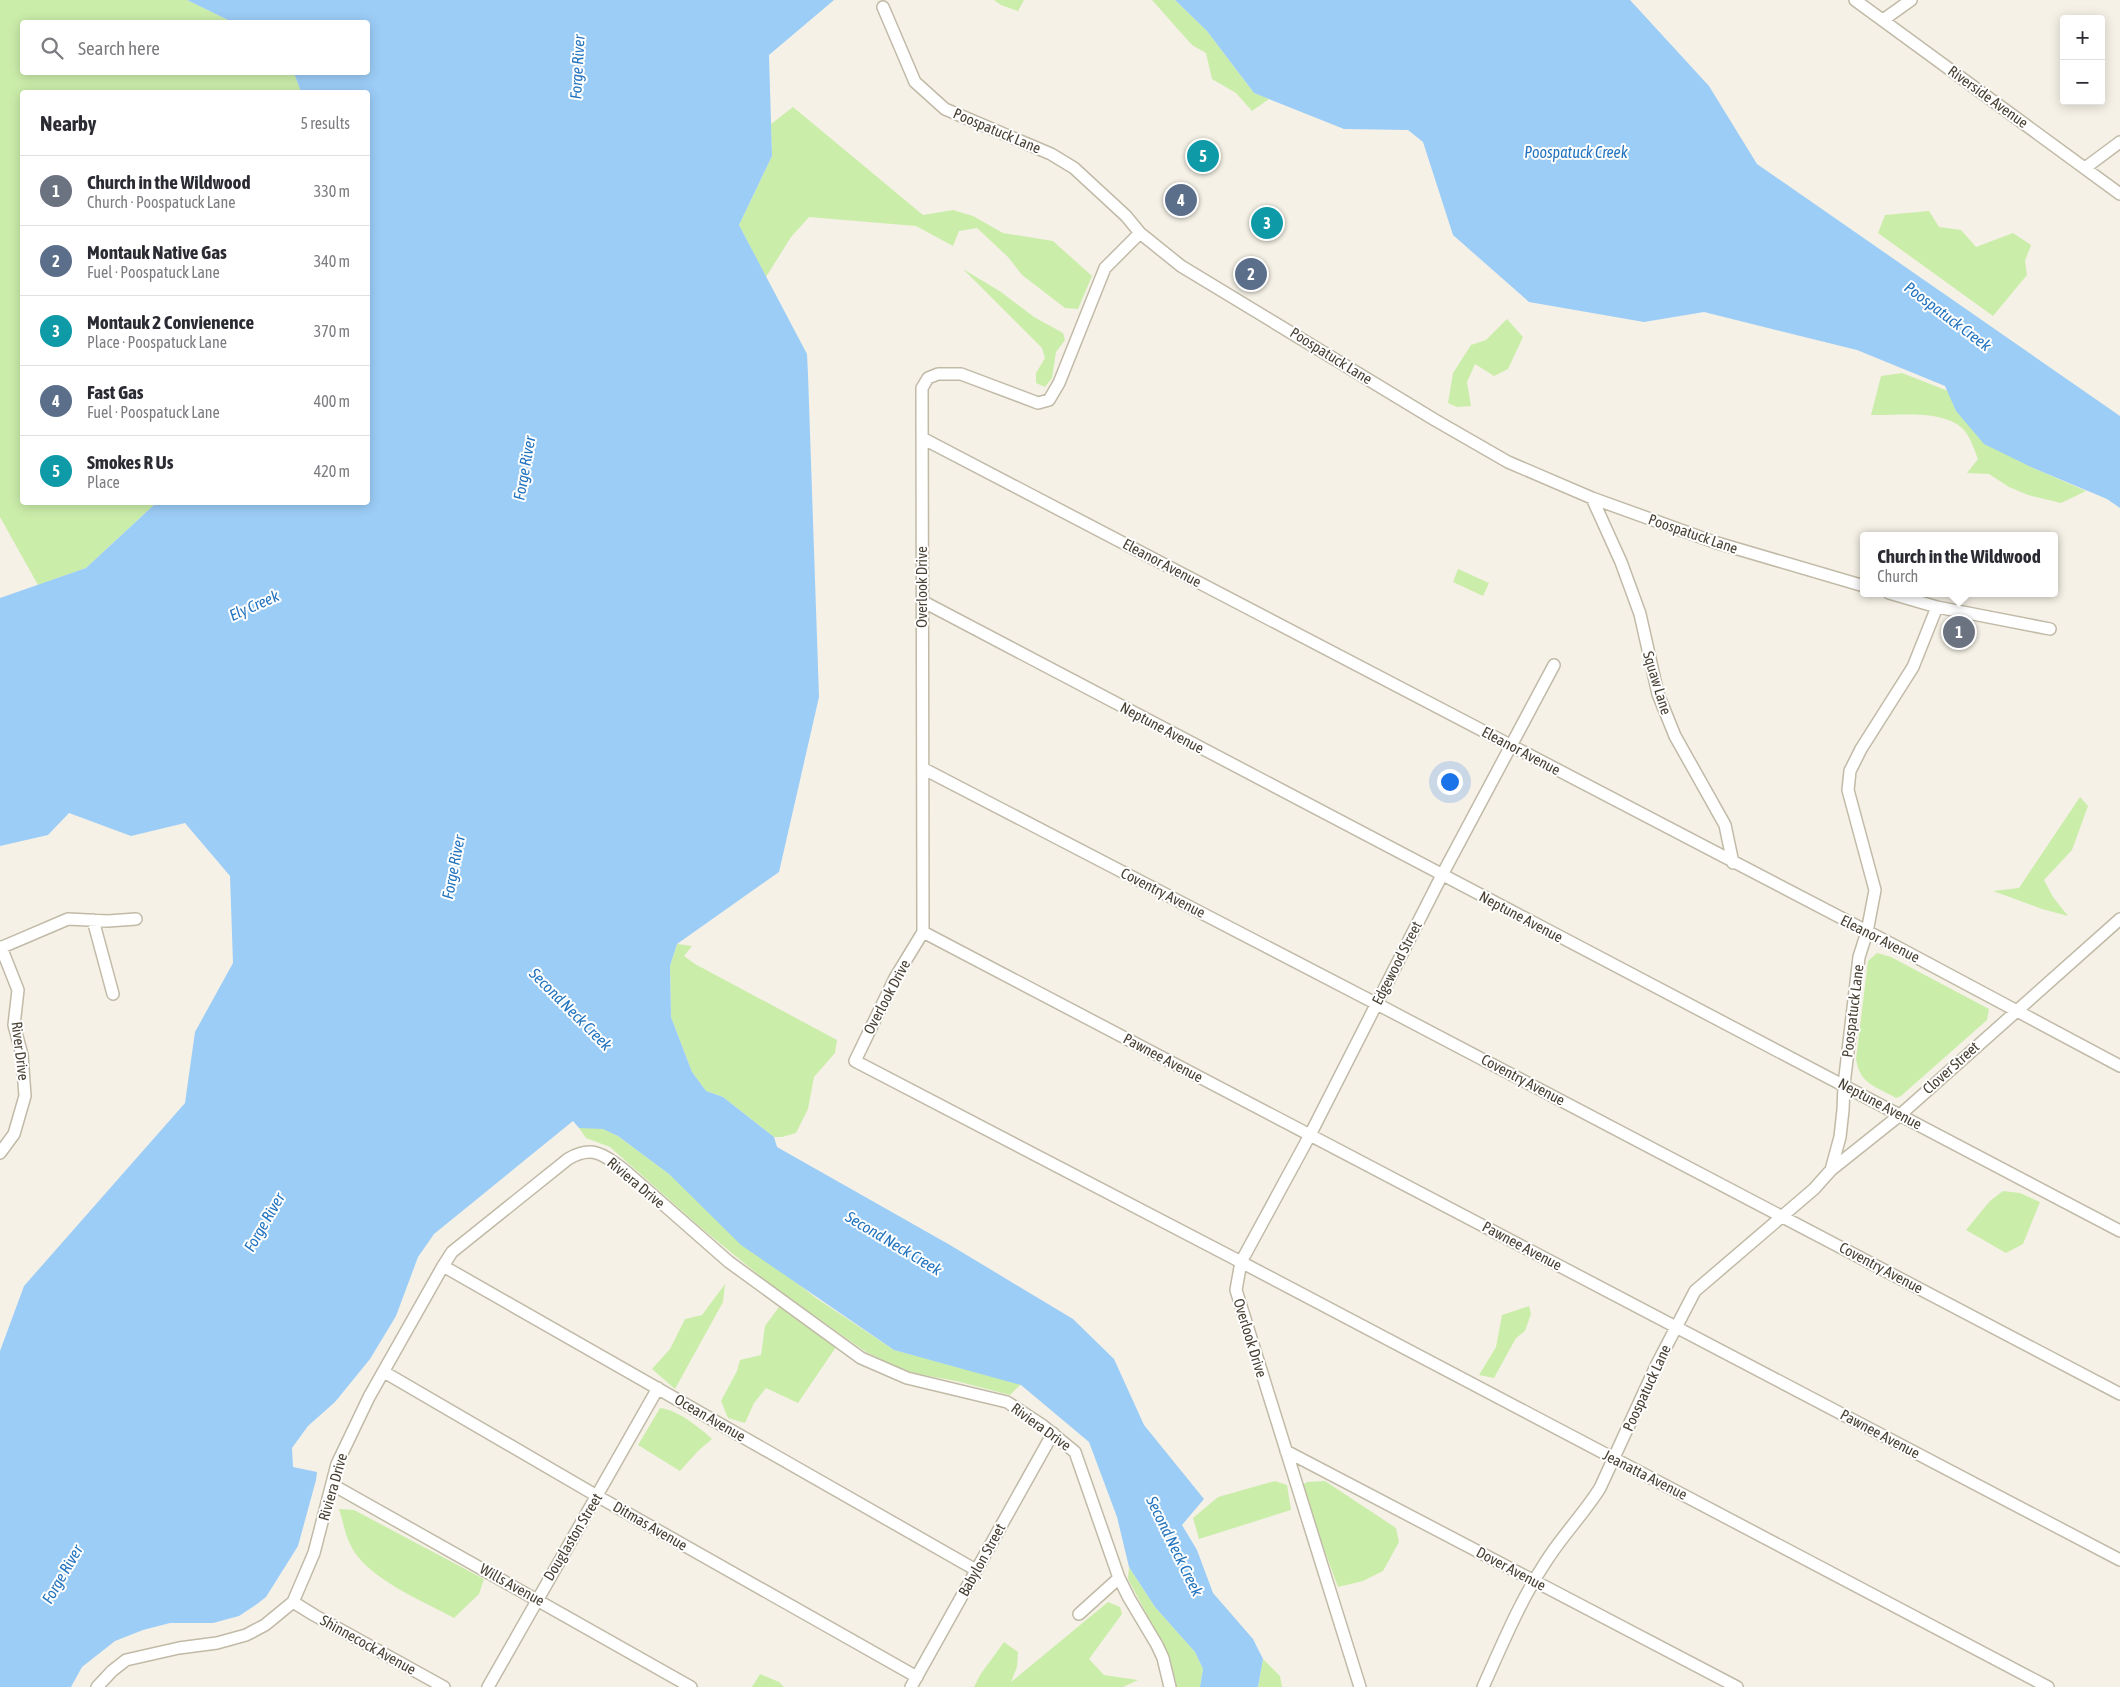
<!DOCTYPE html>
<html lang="en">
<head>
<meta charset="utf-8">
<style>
	:root { --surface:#fff; --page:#f2f2f3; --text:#2b2b33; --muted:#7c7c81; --line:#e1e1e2; --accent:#ff4312 }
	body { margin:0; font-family:"Asap Condensed",sans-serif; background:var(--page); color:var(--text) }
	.controls { position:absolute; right:15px; top:15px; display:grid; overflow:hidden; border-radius:5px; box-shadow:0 2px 12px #0003 }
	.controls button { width:45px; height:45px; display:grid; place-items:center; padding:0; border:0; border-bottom:1px solid var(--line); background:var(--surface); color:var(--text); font:25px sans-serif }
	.you { position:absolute; left:1449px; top:781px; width:18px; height:18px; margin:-12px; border:4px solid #fff; border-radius:50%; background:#1a73e8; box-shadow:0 0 0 8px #1a73e833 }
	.badge { display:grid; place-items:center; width:32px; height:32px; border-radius:50%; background:var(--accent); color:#fff; font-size:16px; font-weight:700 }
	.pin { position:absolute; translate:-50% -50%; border:2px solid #fff; box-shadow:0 1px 5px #0006 }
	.popup { position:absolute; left:1860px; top:532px; width:198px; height:65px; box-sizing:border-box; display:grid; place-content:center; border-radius:5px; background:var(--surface); filter:drop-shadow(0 1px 4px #0005); font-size:16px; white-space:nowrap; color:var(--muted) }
	.popup b { font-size:19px; color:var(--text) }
	.popup::after { content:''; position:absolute; left:50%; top:100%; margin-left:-10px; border:10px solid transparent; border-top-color:var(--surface) }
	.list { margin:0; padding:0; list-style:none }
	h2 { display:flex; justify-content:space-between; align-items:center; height:65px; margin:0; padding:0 20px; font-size:21px }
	h2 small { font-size:16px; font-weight:400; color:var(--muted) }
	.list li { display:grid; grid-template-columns:32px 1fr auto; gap:15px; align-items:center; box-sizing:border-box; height:70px; padding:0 20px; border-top:1px solid var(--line) }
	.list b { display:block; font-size:19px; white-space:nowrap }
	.list p { margin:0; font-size:16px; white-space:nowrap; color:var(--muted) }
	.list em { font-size:16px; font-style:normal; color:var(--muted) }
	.icon { flex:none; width:28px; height:28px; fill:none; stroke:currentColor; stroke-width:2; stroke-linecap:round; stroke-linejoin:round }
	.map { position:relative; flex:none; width:2120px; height:1687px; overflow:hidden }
	.search { position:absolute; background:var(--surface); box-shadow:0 2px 12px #0003; left:20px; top:20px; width:350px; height:55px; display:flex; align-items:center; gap:12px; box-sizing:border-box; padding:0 18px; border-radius:5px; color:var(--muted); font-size:19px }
	.panel { position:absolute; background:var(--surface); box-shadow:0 2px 12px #0003; left:20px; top:90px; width:350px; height:415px; border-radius:5px }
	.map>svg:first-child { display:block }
</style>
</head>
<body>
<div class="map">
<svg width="2120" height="1687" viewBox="0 0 2120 1687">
	<rect width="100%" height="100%" fill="#f5f1e6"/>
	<!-- green -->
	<path fill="#cbedaa" d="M0 0H187L232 22H22V72L294 73 301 92H22V502L156 503 86 568 38 585 0 517Z
		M994 0H1024L1018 11 1001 5Z
		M1152 0H1175L1207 31 1254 93 1269 99 1252 111 1236 93 1212 79 1206 53 1192 45Z
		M793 107 923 215 953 210 973 216 1003 233 1053 241 1092 276 1078 309 1065 308 1022 275 1008 257 977 228 959 231 953 246 916 226 809 217 791 237 766 277 739 225 772 156 771 124Z
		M1929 211 1939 227 1961 230 1976 247 2013 233 2031 245 2025 261 2027 275 1993 316 1878 233 1885 215Z
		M963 269 1001 292 1034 317 1063 333 1065 340 1056 352 1052 378 1045 387 1036 383V373L1045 358 1042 348Z
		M1507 319 1523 337 1508 369 1494 376 1475 364 1467 382 1471 406 1457 407 1448 403 1453 373 1471 345 1486 340Z
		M1902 373 1948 391 1956 411 2031 467 2086 491 2061 503 2028 495 2009 487 1989 474 1967 473 1978 459C1974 449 1970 435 1962 428 1941 409 1897 416 1871 415L1881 376Z
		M1458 569 1489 583 1483 596 1453 582Z
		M2080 797 2088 806 2072 850 2044 880 2053 897 2068 916 2042 909 1993 891 2019 888Z
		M677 944 692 946 684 956 695 964 837 1040 835 1053 814 1077 808 1109 796 1133 782 1137H774L723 1097 706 1091 692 1072 671 1017 670 966Z
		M1877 953 1891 957 1989 1009 1987 1020 1901 1096 1896 1098C1876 1086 1860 1085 1856 1059L1868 961Z
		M591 1127 604 1129 618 1136 669 1174 779 1269 816 1298 894 1350 1021 1384 1010 1395 956 1381 907 1372 866 1352 776 1289 700 1227 610 1147 586 1138 579 1128Z
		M2003 1191 2020 1193 2040 1202 2023 1244 2006 1253 1966 1230 1990 1201Z
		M725 1284 723 1302 675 1389 652 1369 670 1349 685 1319 702 1315Z
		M1529 1306 1531 1314 1525 1331 1516 1338 1494 1378 1479 1375 1496 1347 1502 1315Z
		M779 1307 836 1347 798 1403 766 1388 754 1403 745 1423 728 1418 721 1401 737 1371 740 1360 761 1355 765 1326Z
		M660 1408C678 1410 699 1427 712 1439L698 1451 680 1471 638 1445Z
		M1275 1481 1287 1485 1291 1510 1199 1539 1193 1518 1218 1497Z
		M1325 1481 1396 1528 1399 1542 1383 1571 1363 1581 1338 1587 1301 1486 1307 1482Z
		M339 1509 354 1510 484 1579 479 1594 454 1618C423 1601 366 1578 351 1546 345 1535 343 1521 339 1509Z
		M1129 1567 1155 1607 1195 1652 1203 1669 1200 1687H1177L1170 1658 1128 1579Z
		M1108 1602 1120 1607 1122 1614 1089 1659 1104 1675 1138 1680 1123 1687H974L980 1675 1004 1642 1018 1652 1017 1667 1011 1682Z
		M1263 1659 1280 1676 1282 1687H1258Z
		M760 1674 779 1682 784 1687H752Z"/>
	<!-- water -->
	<path fill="#9ccdf7" d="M187 0H834L769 55 772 156 739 225 807 354 808 374 819 697 779 872 677 944 670 966 671 1017 692 1072 706 1091 723 1097 774 1137 777 1147 950 1245 1073 1319 1114 1359 1144 1425 1204 1499 1182 1525 1197 1550 1213 1593 1253 1639 1263 1659 1258 1687H1200L1203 1669 1195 1652 1155 1607 1129 1567 1117 1517 1089 1442 1021 1385 894 1350 741 1245 669 1174 618 1136 603 1129 579 1128 573 1121 434 1234 418 1257 396 1316 370 1359 335 1402 308 1426 292 1448 293 1467 317 1472 316 1480 298 1546 266 1597 257 1604 239 1616 213 1623H170L143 1630 115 1641 82 1667 71 1687H0V1351L24 1286 185 1103 195 1032 233 963 230 876 185 823 131 836 69 813 48 835 0 846V598L86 568 156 503 368 502V92H301L294 73 368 72V22H232Z
		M1175 0H1630L1709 86 1757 164 2120 416V508L2107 499 2031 467 1984 444 1956 411 1945 386 1857 350 1704 312 1644 322 1529 302 1453 235 1423 142 1408 130 1344 129 1254 93 1207 31Z"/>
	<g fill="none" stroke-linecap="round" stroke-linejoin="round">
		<defs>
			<path id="minor" d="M1855 0 2120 194
				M883 7 915 82 945 109 1051 154 1074 168 1126 216 1140 233 1181 266 1435 420 1508 462 1592 498 1714 542 1864 586
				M1883 20 1911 0
				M2085 168 2120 142
				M1140 233 1105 268 1059 383 1049 400 1038 403 961 374H938L928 378 922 388 923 932 895 978 855 1061 1241 1262 1236 1290 1360 1687
				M922 438 1899 948 2120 1066
				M1592 498 1621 562 1640 614 1658 694 1675 736 1725 825 1733 863
				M1889 593 1937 607 2050 629
				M922 601 2120 1231
				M1554 665 1442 875 1310 1135 1241 1262 2048 1687
				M924 769 1377 1004 2120 1394
				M93 920 113 994
				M923 932 2120 1560
				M0 948 68 919 108 921 136 919
				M0 1153 14 1134 25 1096 22 1055 14 1025 18 990 1 947
				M1831 1170 1840 1137 1843 1110 1844 1085 1859 957 1867 932 1875 890 1848 790 1850 771 1861 749 1913 667 1937 607
				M443 1266 976 1570
				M384 1372 597 1496 917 1677
				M1286 1451 1737 1687
				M333 1485 691 1687
				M293 1602 314 1615 444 1687
				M1079 1614 1119 1578
				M97 1687 112 1671 126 1660 179 1648 217 1643 246 1635 265 1625 293 1602 314 1553 337 1464 369 1397 443 1266 452 1252 568 1159C592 1145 603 1154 623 1169L729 1262 861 1358 907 1378 1007 1402 1042 1425 1075 1452 1119 1578 1129 1598 1157 1645 1163 1658 1170 1687
				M488 1687 658 1388
				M911 1687 1053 1433
				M1483 1687C1502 1645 1520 1601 1545 1563 1561 1537 1583 1515 1600 1488L1657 1364 1695 1291 1814 1189 1831 1170 1900 1115 2120 919"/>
		</defs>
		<!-- minor casing -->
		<use href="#minor" stroke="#c1baa7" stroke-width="14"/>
		<!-- minor -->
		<use href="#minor" stroke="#fff" stroke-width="11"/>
	</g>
	<g text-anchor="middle" stroke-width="4" stroke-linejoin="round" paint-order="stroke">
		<!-- street labels -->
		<g font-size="15" fill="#484134" stroke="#fff">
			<text transform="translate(1988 97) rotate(36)" y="5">Riverside Avenue</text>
			<text transform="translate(997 131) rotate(23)" y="5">Poospatuck Lane</text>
			<text transform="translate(1331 356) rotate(32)" y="5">Poospatuck Lane</text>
			<text transform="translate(1693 534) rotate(19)" y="5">Poospatuck Lane</text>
			<text transform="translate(1162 563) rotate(28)" y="5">Eleanor Avenue</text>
			<text transform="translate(922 587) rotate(-90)" y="5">Overlook Drive</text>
			<text transform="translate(1657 683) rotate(73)" y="5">Squaw Lane</text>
			<text transform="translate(1162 728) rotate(28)" y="5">Neptune Avenue</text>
			<text transform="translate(1521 751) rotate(28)" y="5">Eleanor Avenue</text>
			<text transform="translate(1163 893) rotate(27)" y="5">Coventry Avenue</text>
			<text transform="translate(1521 917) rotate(28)" y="5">Neptune Avenue</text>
			<text transform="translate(1880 939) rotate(27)" y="5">Eleanor Avenue</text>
			<text transform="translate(1397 963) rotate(-63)" y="5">Edgewood Street</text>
			<text transform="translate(887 997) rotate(-62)" y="5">Overlook Drive</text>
			<text transform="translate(1853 1011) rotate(-83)" y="5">Poospatuck Lane</text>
			<text transform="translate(20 1051) rotate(83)" y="5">River Drive</text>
			<text transform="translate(1163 1058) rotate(28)" y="5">Pawnee Avenue</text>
			<text transform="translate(1951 1068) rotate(-42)" y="5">Clover Street</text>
			<text transform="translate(1523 1080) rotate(28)" y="5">Coventry Avenue</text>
			<text transform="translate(1880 1104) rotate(28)" y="5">Neptune Avenue</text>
			<text transform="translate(636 1183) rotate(40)" y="5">Riviera Drive</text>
			<text transform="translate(1522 1246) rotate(28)" y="5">Pawnee Avenue</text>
			<text transform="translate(1881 1268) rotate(28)" y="5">Coventry Avenue</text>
			<text transform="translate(1250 1338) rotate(73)" y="5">Overlook Drive</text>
			<text transform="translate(1647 1388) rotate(-65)" y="5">Poospatuck Lane</text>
			<text transform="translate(710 1418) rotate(30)" y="5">Ocean Avenue</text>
			<text transform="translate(1041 1427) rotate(36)" y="5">Riviera Drive</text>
			<text transform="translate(1880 1434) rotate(28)" y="5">Pawnee Avenue</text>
			<text transform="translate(1645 1475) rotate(27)" y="5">Jeanatta Avenue</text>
			<text transform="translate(333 1487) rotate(-74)" y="5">Riviera Drive</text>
			<text transform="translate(650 1526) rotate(30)" y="5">Ditmas Avenue</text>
			<text transform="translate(573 1537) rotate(-59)" y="5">Douglaston Street</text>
			<text transform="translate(982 1560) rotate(-61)" y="5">Babylon Street</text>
			<text transform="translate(1511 1569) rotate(28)" y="5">Dover Avenue</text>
			<text transform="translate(512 1585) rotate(29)" y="5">Wills Avenue</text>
			<text transform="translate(368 1645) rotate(29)" y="5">Shinnecock Avenue</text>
		</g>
		<!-- water labels -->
		<g font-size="16" font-style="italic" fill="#2374bf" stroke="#fff">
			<text transform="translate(577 67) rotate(-87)" y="6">Forge River</text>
			<text x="1576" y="158">Poospatuck Creek</text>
			<text transform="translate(1948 316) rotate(37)" y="6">Poospatuck Creek</text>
			<text transform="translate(524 468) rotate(-80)" y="6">Forge River</text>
			<text transform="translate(254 605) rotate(-24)" y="6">Ely Creek</text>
			<text transform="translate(453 867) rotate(-79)" y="6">Forge River</text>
			<text transform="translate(571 1009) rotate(45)" y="6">Second Neck Creek</text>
			<text transform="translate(264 1222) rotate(-60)" y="6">Forge River</text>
			<text transform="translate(894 1243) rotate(31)" y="6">Second Neck Creek</text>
			<text transform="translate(1175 1546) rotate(64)" y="6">Second Neck Creek</text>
			<text transform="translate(62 1574) rotate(-60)" y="6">Forge River</text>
		</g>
	</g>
</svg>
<div class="controls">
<button>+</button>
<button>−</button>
</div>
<div class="you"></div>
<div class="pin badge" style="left:1959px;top:632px;background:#6b7280">1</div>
<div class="popup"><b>Church in the Wildwood</b>Church</div>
<div class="pin badge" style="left:1251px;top:274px;background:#5c6f8a">2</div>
<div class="pin badge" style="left:1267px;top:223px;background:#0f9aa8">3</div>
<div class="pin badge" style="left:1181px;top:200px;background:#5c6f8a">4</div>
<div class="pin badge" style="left:1203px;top:156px;background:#0f9aa8">5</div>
<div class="search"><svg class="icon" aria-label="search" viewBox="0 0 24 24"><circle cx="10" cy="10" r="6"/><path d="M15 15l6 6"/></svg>Search here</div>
<section class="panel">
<h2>Nearby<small>5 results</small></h2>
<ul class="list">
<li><span class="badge" style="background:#6b7280">1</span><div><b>Church in the Wildwood</b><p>Church · Poospatuck Lane</p></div><em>330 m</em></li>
<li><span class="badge" style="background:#5c6f8a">2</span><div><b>Montauk Native Gas</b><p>Fuel · Poospatuck Lane</p></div><em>340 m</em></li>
<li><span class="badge" style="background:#0f9aa8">3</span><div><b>Montauk 2 Convienence</b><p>Place · Poospatuck Lane</p></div><em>370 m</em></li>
<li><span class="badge" style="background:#5c6f8a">4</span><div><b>Fast Gas</b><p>Fuel · Poospatuck Lane</p></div><em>400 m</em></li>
<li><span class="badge" style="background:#0f9aa8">5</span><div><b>Smokes R Us</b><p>Place</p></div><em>420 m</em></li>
</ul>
</section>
</div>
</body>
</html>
